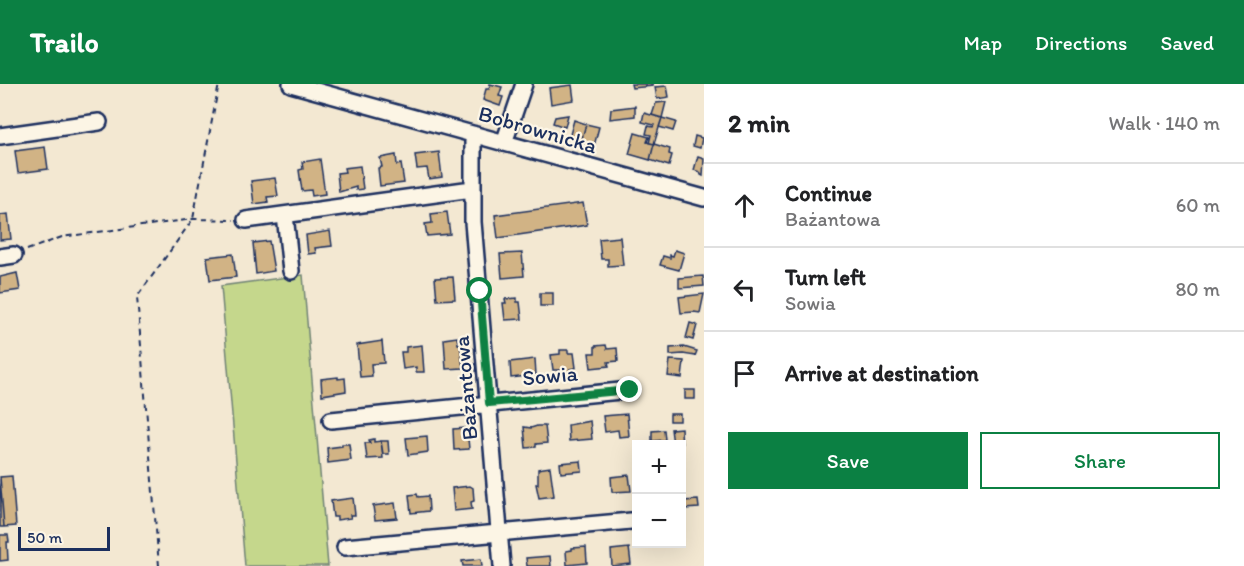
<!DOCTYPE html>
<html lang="en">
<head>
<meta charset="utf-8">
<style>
	:root { --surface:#fff; --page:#f2f2f2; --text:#202124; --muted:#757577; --line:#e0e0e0; --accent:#0b8043 }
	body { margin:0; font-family:Itim,sans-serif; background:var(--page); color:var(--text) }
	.controls { position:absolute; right:18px; bottom:18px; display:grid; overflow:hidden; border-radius:0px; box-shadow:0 6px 24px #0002 }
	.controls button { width:54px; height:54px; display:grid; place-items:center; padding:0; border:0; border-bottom:2px solid var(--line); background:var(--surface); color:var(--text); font:30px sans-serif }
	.scale { position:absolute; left:18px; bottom:15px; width:92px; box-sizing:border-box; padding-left:6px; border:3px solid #1b2f5e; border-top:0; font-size:16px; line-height:21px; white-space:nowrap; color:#1b2f5e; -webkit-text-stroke:4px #fcf5e5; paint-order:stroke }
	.stop { position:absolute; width:18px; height:18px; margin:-14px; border:4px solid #0b8043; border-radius:50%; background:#fff }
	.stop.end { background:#0b8043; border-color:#fff; box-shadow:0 2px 6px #0008 }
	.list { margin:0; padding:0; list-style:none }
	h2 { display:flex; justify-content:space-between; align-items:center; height:78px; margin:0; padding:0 24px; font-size:26px }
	h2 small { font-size:20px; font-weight:400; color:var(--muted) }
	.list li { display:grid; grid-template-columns:39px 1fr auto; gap:18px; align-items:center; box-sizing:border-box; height:84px; padding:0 24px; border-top:2px solid var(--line) }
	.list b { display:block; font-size:22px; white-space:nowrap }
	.list p { margin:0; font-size:20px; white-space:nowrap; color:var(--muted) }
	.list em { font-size:20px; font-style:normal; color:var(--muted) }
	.actions { display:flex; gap:12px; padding:18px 24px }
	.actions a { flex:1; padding:14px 0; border:2px solid var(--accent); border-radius:0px; text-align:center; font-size:21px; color:var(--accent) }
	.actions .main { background:var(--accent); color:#fff }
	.icon { flex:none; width:33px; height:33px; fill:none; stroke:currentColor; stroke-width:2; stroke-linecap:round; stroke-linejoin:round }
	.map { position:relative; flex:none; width:704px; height:482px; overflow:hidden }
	header { display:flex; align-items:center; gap:36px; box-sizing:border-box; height:84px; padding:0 30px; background:var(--accent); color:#fff }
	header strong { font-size:28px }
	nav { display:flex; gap:33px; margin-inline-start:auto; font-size:21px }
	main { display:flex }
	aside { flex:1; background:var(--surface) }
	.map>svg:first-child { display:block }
</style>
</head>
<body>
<header>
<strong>Trailo</strong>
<nav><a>Map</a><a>Directions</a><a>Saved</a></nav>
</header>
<main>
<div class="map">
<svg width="704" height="482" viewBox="0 0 704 482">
	<rect width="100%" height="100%" fill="#f3e8d2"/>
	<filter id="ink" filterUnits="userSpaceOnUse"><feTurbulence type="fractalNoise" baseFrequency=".0167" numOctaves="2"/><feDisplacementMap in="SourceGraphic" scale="12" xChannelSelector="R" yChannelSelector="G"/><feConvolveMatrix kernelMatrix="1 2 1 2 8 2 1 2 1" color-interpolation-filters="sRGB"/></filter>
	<g filter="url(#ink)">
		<!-- green -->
		<path fill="#c5d78c" stroke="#708375" stroke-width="1.5" d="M303 191 328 482H245L221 202Z"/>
		<!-- building -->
		<path fill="#d1b385" stroke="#1b2f5e" stroke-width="1.5" d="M490 0 502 3 499 12 503 13 500 22 483 16 486 5H489Z
			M631 0H653V2L632 4Z
			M572 1 574 16 551 20 549 4Z
			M667 2 669 13 657 15 655 3Z
			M666 18 662 34 652 31 656 19Z
			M635 22V32L610 35 611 25Z
			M644 29 662 34 654 60 649 59 651 51 646 50 648 42 653 43 654 41 642 38Z
			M568 31 565 43 553 39 555 33Z
			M662 34 676 38 673 47 659 43Z
			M574 36 586 40 581 58 575 56 574 60 570 59 571 55 569 54Z
			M586 40 599 43 594 62 592 61 591 65 587 63 588 60 581 58Z
			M635 49 649 53 647 58 654 60 650 76 629 70Z
			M695 52 702 54 700 64 693 62Z
			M654 60 670 65 669 70 672 71 669 82 650 76Z
			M45 63 48 85 18 89 15 67Z
			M439 68 442 93 429 95 427 84 417 85 415 71Z
			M396 71 397 81 401 80 404 99 380 102 378 84 382 83 380 74Z
			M698 72 704 74 703 92 701 91 700 88 694 86Z
			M320 75 325 110 312 112 311 106 302 107 299 86 303 85 302 78Z
			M360 82 363 105 356 106V103L339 108 337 89 345 88 344 84Z
			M275 94 278 112 267 113 268 118 254 120 251 97Z
			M583 119 587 141 498 154 495 131Z
			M447 128 450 150 427 152 425 140 432 139 431 130Z
			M8 130 11 155 0 156V131Z
			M330 147 332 162 315 164 316 169 308 170 306 151Z
			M620 153 623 181 608 182V175H601L599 155Z
			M269 157 274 187 256 190 253 159Z
			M675 166 684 169 679 186 660 181 663 172 670 174V171L673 172Z
			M522 169 524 192 502 194 500 170Z
			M233 170 236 193 210 196 207 173Z
			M17 189 20 206 0 209V193Z
			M703 192 704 202 679 204V194Z
			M453 193 455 215 437 216 435 194Z
			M540 209H553V222H540Z
			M704 210 700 229 694 228 681 229 679 213Z
			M517 214V218H520L522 235 505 236 503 219H506L505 215Z
			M690 239 697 241 693 256 686 254Z
			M457 253 458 260H460L463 284 446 285 444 255Z
			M382 257 384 279 371 280 372 292 360 293 357 261Z
			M422 261 424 288H416V283L403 285 401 268H406V263Z
			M606 261 607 265 617 264 618 277 608 278 609 282 591 284 589 269H595V262Z
			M684 263 697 267 695 272 683 270 670 271V264Z
			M560 266H568V269H574L576 284 570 285V288L564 289 563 286H553L551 271 560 270Z
			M535 275 536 291 511 294 510 278Z
			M670 276 684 277 682 294 668 292Z
			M338 293V295L345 294 346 307 322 311 321 295Z
			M685 306H695V315H685Z
			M627 330 629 352 619 353 618 346 605 348 603 332Z
			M670 330H680V337H670Z
			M590 337 592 355 569 357 568 341Z
			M537 342H545L547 359 536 360V363L526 364 524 343 531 344Z
			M467 344 469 365 454 366 453 345Z
			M681 344 682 368V360H673L671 345Z
			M664 346 665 356 652 357V347Z
			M427 352 428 368 408 371 406 354Z
			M374 355V358L381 357 383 374 367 375 365 359H370L369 356Z
			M381 357H388L389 370H383Z
			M342 360H349L351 376 328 379 327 364 342 362Z
			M581 377 582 387 561 389 560 379Z
			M550 383 554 412 539 414 536 400H538V385Z
			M629 391 631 407 612 408 611 393Z
			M12 392 16 442 4 443 0 393Z
			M0 395 4 443H0Z
			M470 402 473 404 474 417 471 418 472 425 454 427 452 404Z
			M417 410 418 413 428 412 429 427 411 429 409 411Z
			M353 414 355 431H350L351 434 337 436V433H333L331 417Z
			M698 416 699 424 684 425 683 417Z
			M395 419 397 434 375 436 373 422Z
			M0 451H8L9 458H7L8 476 0 477Z
			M586 463 587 479 567 481 566 467 572 466V464Z
			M629 464 631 480 612 482 611 466Z
			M550 472 551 482H527L526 474Z
			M481 475 482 482H463L462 477Z"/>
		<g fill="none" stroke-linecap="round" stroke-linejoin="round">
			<defs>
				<path id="minor" d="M291 0 704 114
					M473 50V138L502 482
					M0 52 99 38
					M504 59 524 0
					M285 131 291 187
					M246 136 472 105
					M0 173 14 171
					M331 336 630 306
					M345 463 631 437"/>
			</defs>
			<!-- minor casing -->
			<use href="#minor" stroke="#1b2f5e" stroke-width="20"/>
			<!-- path -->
			<path stroke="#1b2f5e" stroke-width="2" stroke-dasharray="6 4.5" stroke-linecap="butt" d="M27 166 62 153 193 135 234 136
				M159 482 137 213 193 135 219 0"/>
			<!-- minor -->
			<use href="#minor" stroke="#fcf5e5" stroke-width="15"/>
		</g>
	</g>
	<g fill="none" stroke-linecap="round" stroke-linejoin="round" filter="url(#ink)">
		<!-- route -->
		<path stroke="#0b8043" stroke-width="8" d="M480 207 489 319 630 306"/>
	</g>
	<g text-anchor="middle" stroke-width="4.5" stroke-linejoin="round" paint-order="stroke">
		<!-- street labels -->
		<g font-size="22" fill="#1b2f5e" stroke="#fcf5e5">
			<text transform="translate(538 45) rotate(16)" y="8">Bobrownicka</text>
			<text transform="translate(550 291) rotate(-5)" y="8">Sowia</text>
			<text transform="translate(465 304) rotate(-95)" y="8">Bażantowa</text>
		</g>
	</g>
</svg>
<div class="controls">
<button>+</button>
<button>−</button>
</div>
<div class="scale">50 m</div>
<div class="stop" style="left:480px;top:207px"></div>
<div class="stop end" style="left:630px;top:306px"></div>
</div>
<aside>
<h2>2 min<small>Walk · 140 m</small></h2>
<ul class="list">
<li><svg class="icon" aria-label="ahead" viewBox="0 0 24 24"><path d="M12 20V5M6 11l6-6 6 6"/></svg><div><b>Continue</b><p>Bażantowa</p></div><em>60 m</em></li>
<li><svg class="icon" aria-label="left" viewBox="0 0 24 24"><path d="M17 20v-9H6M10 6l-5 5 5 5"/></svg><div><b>Turn left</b><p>Sowia</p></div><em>80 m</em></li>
<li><svg class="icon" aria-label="arrive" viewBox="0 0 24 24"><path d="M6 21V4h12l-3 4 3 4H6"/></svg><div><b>Arrive at destination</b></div></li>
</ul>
<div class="actions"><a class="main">Save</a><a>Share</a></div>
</aside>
</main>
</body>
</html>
